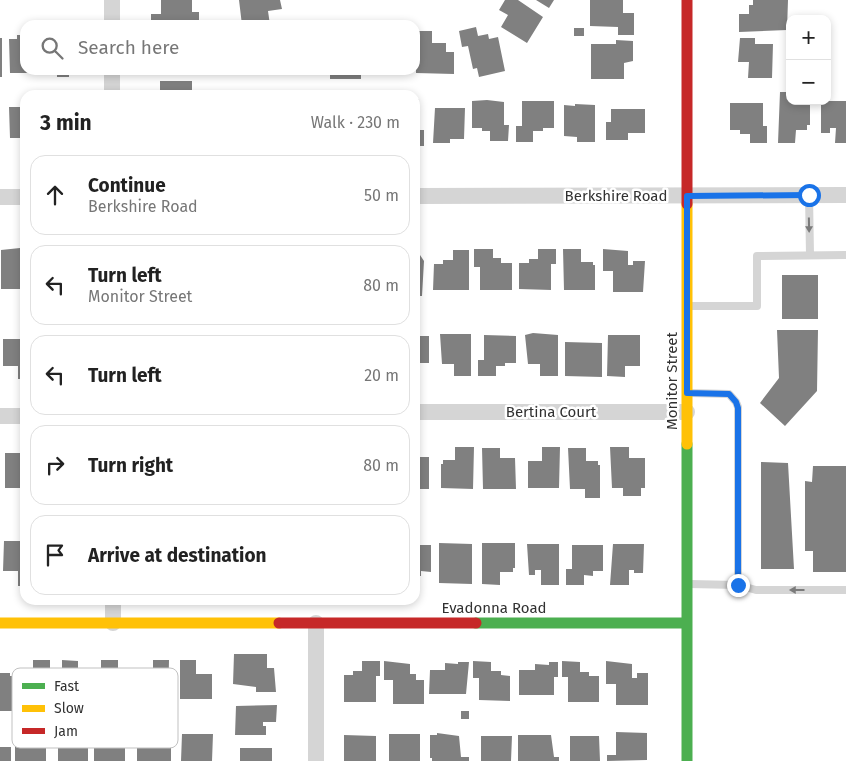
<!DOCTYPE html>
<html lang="en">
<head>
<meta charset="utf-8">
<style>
	:root { --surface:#fff; --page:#f6f6f6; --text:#222; --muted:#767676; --line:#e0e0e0 }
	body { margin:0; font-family:"Fira Sans",sans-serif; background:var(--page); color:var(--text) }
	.controls { position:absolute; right:15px; top:15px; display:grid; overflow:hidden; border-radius:10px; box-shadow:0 2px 8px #0003 }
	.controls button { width:45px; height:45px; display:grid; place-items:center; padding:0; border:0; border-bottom:1px solid var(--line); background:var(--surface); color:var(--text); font:25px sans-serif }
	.stop { position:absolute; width:15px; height:15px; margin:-11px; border:4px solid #1a73e8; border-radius:50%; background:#fff }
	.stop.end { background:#1a73e8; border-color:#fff; box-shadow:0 1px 5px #0008 }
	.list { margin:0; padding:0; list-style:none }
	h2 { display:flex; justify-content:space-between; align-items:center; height:65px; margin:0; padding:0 20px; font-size:21px }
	h2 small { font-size:16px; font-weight:400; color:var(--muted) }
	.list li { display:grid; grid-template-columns:32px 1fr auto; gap:15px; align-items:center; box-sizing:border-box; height:80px; margin:0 10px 10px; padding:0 10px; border:1px solid var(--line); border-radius:15px }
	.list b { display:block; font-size:19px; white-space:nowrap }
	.list p { margin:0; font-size:16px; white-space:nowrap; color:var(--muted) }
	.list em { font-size:16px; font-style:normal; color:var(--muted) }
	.icon { flex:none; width:28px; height:28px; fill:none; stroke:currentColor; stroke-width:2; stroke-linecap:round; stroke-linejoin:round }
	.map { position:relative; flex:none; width:846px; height:761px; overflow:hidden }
	.search { position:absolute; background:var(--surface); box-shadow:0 2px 8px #0003; left:20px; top:20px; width:400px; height:55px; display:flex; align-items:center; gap:12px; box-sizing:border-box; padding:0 18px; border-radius:15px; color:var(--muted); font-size:19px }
	.panel { position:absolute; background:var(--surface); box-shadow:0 2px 8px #0003; left:20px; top:90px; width:400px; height:515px; border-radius:15px }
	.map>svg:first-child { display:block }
</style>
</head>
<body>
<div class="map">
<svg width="846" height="761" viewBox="0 0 846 761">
	<rect width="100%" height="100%" fill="#fff"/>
	<!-- building -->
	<path fill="#808080" d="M161 0H192V12H199V23H192V25H151V14H161Z
		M239 0H280L282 9 268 11 270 25H242Z
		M505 0H518L543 17 527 43 501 27 508 15 499 10Z
		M536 0H554L549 8Z
		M590 0H623V13H634V35H618V27L590 26Z
		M753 0H788L787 30 739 32V14H749V5H753Z
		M476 27 478 36 488 34 489 39 498 37 505 71 479 77 477 68 473 69 468 46 462 47 459 31Z
		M574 28H584V36H574Z
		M415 31H432V43H446V52H454V74L416 73Z
		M17 35H25V70H41V73H10L9 39H17Z
		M0 38H2V77H0Z
		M740 38H755V44H773L772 78H748L749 62H738Z
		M616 40 633 41V61L624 63V79H591V44H616Z
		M57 70H69V77H57Z
		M161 70H187V72H161Z
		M305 70H313L311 75 304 72Z
		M330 70H361V79H330Z
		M160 81H192V95H160Z
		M780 92H790V101H810V125H807V130H796L795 143H778Z
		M415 99H419L420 130H424V146H415Z
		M487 100 504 102V125H509L508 141H490V131H482V128H472V101Z
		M522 101H554V128H543V131H533V142H516V126H522Z
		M821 101H846V143H835L836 128H830V133H821Z
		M730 103H763V126H767V143H750V134H740V130H730Z
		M575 104 595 105V142H577V137L564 136V105L575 106Z
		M9 107H25V138H10Z
		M435 108H465L464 139H450V143H433Z
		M611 109H645V133H628V140H606V122H611Z
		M20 245H25V289H1V250L20 248Z
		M474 249H493V258H501V263H512V290H480V267H474Z
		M538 249H556V264H551V290L519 289V263H529V259H538Z
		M563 249H581V262H593V265H595V290H564Z
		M603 249 628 251V265H633V261H645L643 292H613V271H603Z
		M453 250H469V290H433L434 264H443V260H453Z
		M415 255H420L424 261 422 296H415Z
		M782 275H818V319H782Z
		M777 330H818L817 391 785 426 760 403 779 378Z
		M533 333 558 335V376H540V364H528L525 335Z
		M440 334H471V376H454V364H442Z
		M484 335 516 336V363H505V366H496V376H478V360H484Z
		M608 335H640V366H625V377L607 376Z
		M415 336H429V363H420V367H415Z
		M3 339H25V379H18V366H3Z
		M565 342 602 343V377L565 376Z
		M455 447H474L473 489 441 488V464H443V460H455Z
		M542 447H560L559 488H528V461H542Z
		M610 447H629V458H645V488H641V496H623V488H612Z
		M482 448H500V458H515L516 489H483Z
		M568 448H586V461H598V465H600V498H585V489H570Z
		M5 453H21V467L25 469V488H5Z
		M419 457H429V489H415V462H419Z
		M761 462 788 463 794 569H761Z
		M813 466H846V572H813V551H805V481L812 482Z
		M4 541H25V586H18V571H3Z
		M439 543 472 544V584L439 583Z
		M482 543H515V568H513V572H500V585L482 584Z
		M527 544H559V585H541V570H535V575H529Z
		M613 544H644L643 573H634V570H629V585H610Z
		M415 545H431V572L421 571V576H415Z
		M572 545H603V571H593V576L584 575V585H566V569H572Z
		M234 654H267V668H274L276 692H256V687L233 684Z
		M33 660H50V705H19V676H24V672H33Z
		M62 660 78 661V671H83V668H94V706H62Z
		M101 660H118V675H133V702L101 701Z
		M153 660H169L168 706 151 705V715H138V668L153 671Z
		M180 660H196V674H212V699H180Z
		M362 661H380V676H376V702H344V675H353V671H362Z
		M384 661 410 664V674H416V680H424V704H393V680H384Z
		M473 661 491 662V671H501V675L510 676V701L479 700V678H473Z
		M562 661 580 662V672H589V676H599V702H568V677H562Z
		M606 661 632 664V678H637V673H648V705H616V684H606Z
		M458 662H469L466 694H429L430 670H445V663L458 664Z
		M549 662H558V677H554V695H519V670H535V664L549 665Z
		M0 673H10V676H13L14 711H0Z
		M277 705 276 722H263V726H266V735H235L236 706Z
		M461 711H469V719H461Z
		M141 731H166V741H170L171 747V761H137V741H140Z
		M616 732 647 733V760L607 761V755H616Z
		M437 733 459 736 461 757H469V761H432V758H430V735H437Z
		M182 734H213L212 761H181Z
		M389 734H420V761H389Z
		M344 735 376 736V761H344Z
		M518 735H551L554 757H559V761H518Z
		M481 736H512L511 761H481Z
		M570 736H599L600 761H570Z
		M15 740H34V748H46V761H15Z
		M94 741H125V761H94Z
		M0 747H11V761H0Z
		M58 748H88V761H58Z
		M240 748H272V761H240Z"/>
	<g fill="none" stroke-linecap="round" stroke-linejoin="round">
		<!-- lane -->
		<path stroke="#d5d5d5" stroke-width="8" d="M809 195 810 255
			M689 306H757V256L846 255
			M690 393 729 394 736 402 738 407V585
			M689 584 738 585 756 590H846"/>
		<!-- street -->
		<path stroke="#d5d5d5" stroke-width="16" d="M112 0V25
			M112 70V95
			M415 196 846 195
			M0 197H25
			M415 412H687
			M0 416H25
			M113 600V623
			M316 623V761"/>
		<!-- fast -->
		<path stroke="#4caf50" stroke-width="11" d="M687 444V761
			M476 623H687"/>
		<!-- slow -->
		<path stroke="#ffc107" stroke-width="11" d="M687 204V444
			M0 623H279"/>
		<!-- jam -->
		<path stroke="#c62828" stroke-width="11" d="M687 0V204
			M279 623H476"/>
	</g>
	<!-- one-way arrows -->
	<defs><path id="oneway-solid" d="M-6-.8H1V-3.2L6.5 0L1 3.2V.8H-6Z" transform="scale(1.25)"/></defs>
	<g fill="#7b7b7b">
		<use href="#oneway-solid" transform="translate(809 225) rotate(89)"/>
		<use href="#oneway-solid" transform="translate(797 590) rotate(180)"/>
	</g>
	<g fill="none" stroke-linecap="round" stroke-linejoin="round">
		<!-- route -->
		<path stroke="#1a73e8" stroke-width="6" d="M738 585V408L736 402 729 394 687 393V196L809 195"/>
	</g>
	<g text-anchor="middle" stroke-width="5" stroke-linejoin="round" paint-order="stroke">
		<!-- street labels -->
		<g font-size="15" fill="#313131" stroke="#fff">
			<text x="616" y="201">Berkshire Road</text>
			<text transform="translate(672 381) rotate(-90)" y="5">Monitor Street</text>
			<text x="551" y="417">Bertina Court</text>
			<text x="494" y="613">Evadonna Road</text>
		</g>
	</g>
	<!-- legend -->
	<rect x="12" y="668" width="166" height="80" rx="8" fill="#fff" stroke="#c1c1c1" stroke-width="1"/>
	<rect x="22" y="683" width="23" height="6" fill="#4caf50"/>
	<rect x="22" y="705" width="23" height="7" fill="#ffc107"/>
	<rect x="22" y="728" width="23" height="6" fill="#c62828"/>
	<g font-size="14" fill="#313131">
		<text x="54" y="691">Fast</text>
		<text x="54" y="713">Slow</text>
		<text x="54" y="736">Jam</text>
	</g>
</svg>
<div class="controls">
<button>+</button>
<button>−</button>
</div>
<div class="stop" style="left:809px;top:195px"></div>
<div class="stop end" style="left:738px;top:585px"></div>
<div class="search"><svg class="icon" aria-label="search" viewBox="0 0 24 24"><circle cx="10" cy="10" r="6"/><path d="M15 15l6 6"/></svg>Search here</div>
<section class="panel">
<h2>3 min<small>Walk · 230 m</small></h2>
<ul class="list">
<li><svg class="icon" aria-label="ahead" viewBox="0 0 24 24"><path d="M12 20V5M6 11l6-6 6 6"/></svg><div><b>Continue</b><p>Berkshire Road</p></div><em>50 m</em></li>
<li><svg class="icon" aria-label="left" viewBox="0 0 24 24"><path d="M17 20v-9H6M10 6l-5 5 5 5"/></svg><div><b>Turn left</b><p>Monitor Street</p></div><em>80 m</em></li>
<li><svg class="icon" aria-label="left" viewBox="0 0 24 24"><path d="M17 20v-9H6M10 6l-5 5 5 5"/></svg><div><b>Turn left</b></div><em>20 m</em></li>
<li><svg class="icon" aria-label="right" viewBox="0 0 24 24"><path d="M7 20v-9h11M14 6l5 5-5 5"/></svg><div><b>Turn right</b></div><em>80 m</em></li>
<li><svg class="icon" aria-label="arrive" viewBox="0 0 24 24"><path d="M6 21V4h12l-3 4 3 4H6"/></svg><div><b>Arrive at destination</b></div></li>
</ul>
</section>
</div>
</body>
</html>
